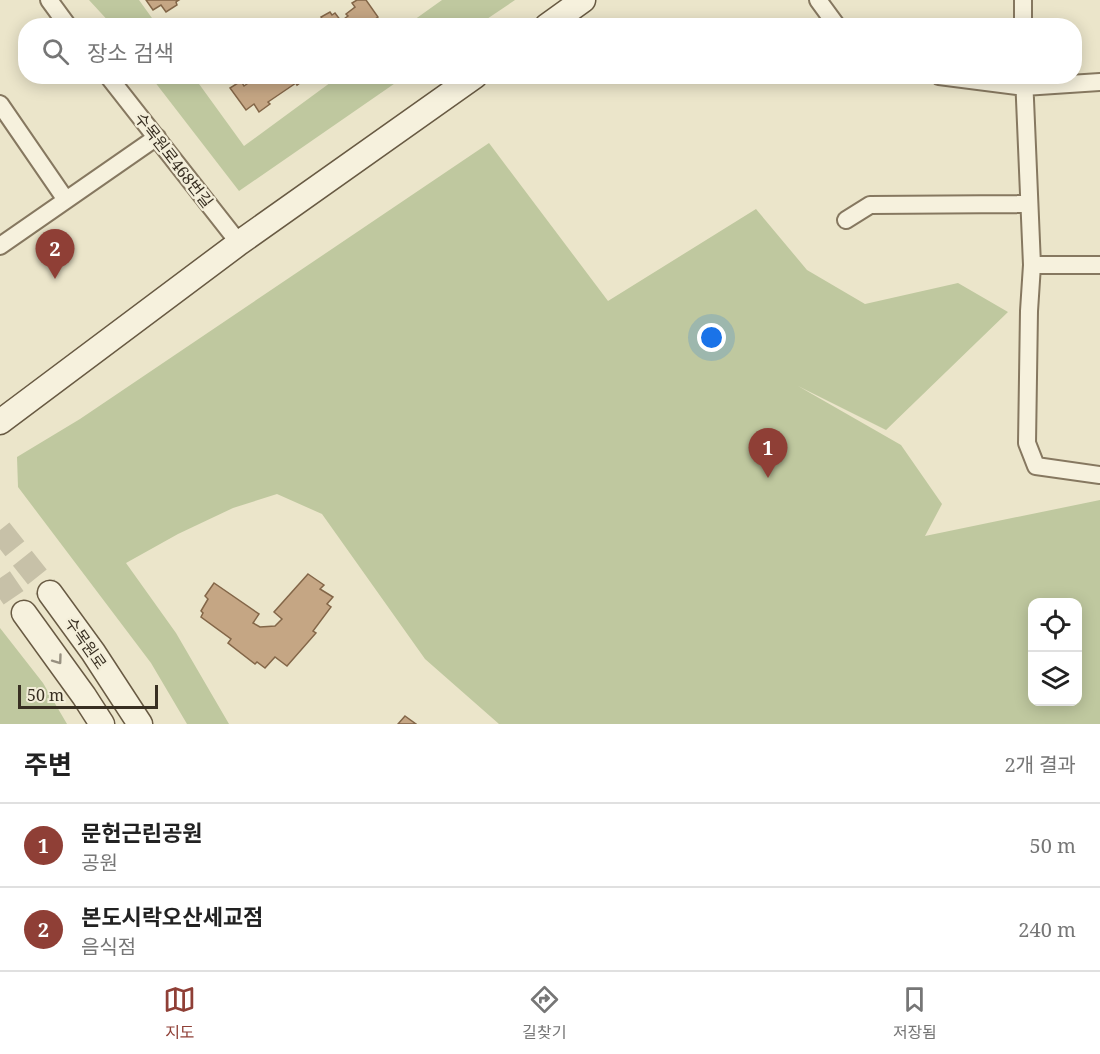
<!DOCTYPE html>
<html lang="ko">
<head>
<meta charset="utf-8">
<style>
	:root { --surface:#fff; --page:#f2f2f2; --text:#222; --muted:#767676; --line:#e0e0e0; --accent:#8f3f36 }
	body { margin:0; font-family:"Noto Serif","Noto Sans KR",serif; background:var(--page); color:var(--text) }
	.controls { position:absolute; right:18px; bottom:18px; display:grid; overflow:hidden; border-radius:12px; box-shadow:0 3px 15px #0003 }
	.controls button { width:54px; height:54px; display:grid; place-items:center; padding:0; border:0; border-bottom:2px solid var(--line); background:var(--surface); color:var(--text); font:30px sans-serif }
	.scale { position:absolute; left:18px; bottom:15px; width:140px; box-sizing:border-box; padding-left:6px; border:3px solid #382f22; border-top:0; font-size:16px; line-height:21px; white-space:nowrap; color:#382f22; -webkit-text-stroke:4px #f3eed9; paint-order:stroke }
	.you { position:absolute; left:712px; top:338px; width:21px; height:21px; margin:-15px; border:4px solid #fff; border-radius:50%; background:#1a73e8; box-shadow:0 0 0 9px #1a73e833 }
	.badge { display:grid; place-items:center; width:39px; height:39px; border-radius:50%; background:var(--accent); color:#fff; font-size:20px; font-weight:700 }
	.pin { position:absolute; translate:-50% -50px; filter:drop-shadow(0 2px 3px #0008) }
	.pin::after { content:''; position:absolute; top:32px; width:21px; height:18px; background:inherit; clip-path:polygon(0 0,100% 0,50% 100%) }
	.list { margin:0; padding:0; list-style:none }
	h2 { display:flex; justify-content:space-between; align-items:center; height:78px; margin:0; padding:0 24px; font-size:26px }
	h2 small { font-size:20px; font-weight:400; color:var(--muted) }
	.list li { display:grid; grid-template-columns:39px 1fr auto; gap:18px; align-items:center; box-sizing:border-box; height:84px; padding:0 24px; border-top:2px solid var(--line) }
	.list b { display:block; font-size:22px; white-space:nowrap }
	.list p { margin:0; font-size:20px; white-space:nowrap; color:var(--muted) }
	.list em { font-size:20px; font-style:normal; color:var(--muted) }
	.icon { flex:none; width:33px; height:33px; fill:none; stroke:currentColor; stroke-width:2; stroke-linecap:round; stroke-linejoin:round }
	.map { position:relative; flex:none; width:1100px; height:724px; overflow:hidden }
	.search { position:absolute; background:var(--surface); box-shadow:0 3px 15px #0003; left:18px; right:18px; top:18px; height:66px; display:flex; align-items:center; gap:15px; box-sizing:border-box; padding:0 21px; border-radius:24px; color:var(--muted); font-size:22px }
	.sheet { height:246px; background:var(--surface) }
	nav { display:flex; justify-content:space-around; align-items:center; box-sizing:border-box; height:84px; border-top:2px solid var(--line); background:var(--surface); font-size:16px; color:var(--muted) }
	nav a { display:grid; justify-items:center; gap:3px }
	nav .on { color:var(--accent) }
	.map>svg:first-child { display:block }
</style>
</head>
<body>
<div class="map">
<svg width="1100" height="724" viewBox="0 0 1100 724">
	<rect width="100%" height="100%" fill="#ebe5ca"/>
	<!-- green -->
	<path fill="#bfc89f" fill-rule="evenodd" d="M89 0H139L157 25H112Z
		M442 0H515L478 25H407Z
		M151 77H194L244 146 338 77H404L239 191Z
		M489 143 608 301 756 209 807 270 865 304 958 283 1008 312 886 430 798 386 901 445 942 504 925 536 1100 500V724H499L425 659 322 514 277 494 233 508 178 534 126 563 176 633 229 724H187L151 663 18 487 17 457 80 419ZM1032 602H1078V702H1032Z
		M0 628 43 683 67 724H0Z"/>
	<!-- building -->
	<path fill="#c5a684" stroke="#836648" stroke-width="1.5" d="M146 0H179L176 2 177 5 166 12 161 5 153 10Z
		M357 0H366L378 17 371 22 373 26H327L321 17 330 12 332 15 335 13 341 21 348 16 346 14 355 7 352 3Z
		M262 76H308V77L297 85 296 83 268 102 270 104 259 112 254 104 246 110 230 88 241 81 244 86 254 79 256 81Z
		M308 574 324 585 320 589 333 597 327 604 331 607 313 631 316 633 287 666 275 657 265 668 257 662 255 664 228 643 231 639 201 617 203 613 201 611 208 599 205 596 214 583 259 614 253 623 260 627 275 626 282 619 274 612Z
		M405 716 416 724H398Z"/>
	<g fill="none" stroke-linecap="round" stroke-linejoin="round">
		<!-- secondary-tunnel -->
		<path stroke="#c7c1a8" stroke-width="24" stroke-dasharray="24 12" stroke-linecap="butt" d="M0 530 50 593
			M0 578 24 613"/>
		<defs>
			<path id="street" d="M49 0 68 26
				M818 0 837 26
				M1023 0V26
				M108 76 239 243
				M939 76 1024 87 1100 82
				M1024 76 1032 265 1029 311 1027 443 1036 466 1100 475
				M0 104 66 200
				M846 220 870 205 1029 204
				M0 246 157 137
				M1032 265H1100"/>
			<path id="secondary" d="M547 26 583 0
				M0 422 239 243 475 76
				M50 593 93 652 140 724
				M24 613 84 696 102 724"/>
		</defs>
		<!-- street casing -->
		<use href="#street" stroke="#867860" stroke-width="20"/>
		<!-- secondary casing -->
		<use href="#secondary" stroke="#685a43" stroke-width="27"/>
		<!-- street -->
		<use href="#street" stroke="#f6f1dd" stroke-width="16"/>
		<!-- secondary -->
		<use href="#secondary" stroke="#f6f1dd" stroke-width="24"/>
	</g>
	<!-- one-way arrows -->
	<defs><path id="oneway-chevron" d="M-2-3.5L2.5 0L-2 3.5" fill="none" stroke-width="1.6" stroke-linecap="round" stroke-linejoin="round" transform="scale(1.5)"/></defs>
	<use stroke="#979080" href="#oneway-chevron" transform="translate(58 660) rotate(54)"/>
	<g text-anchor="middle" stroke-width="4.5" stroke-linejoin="round" paint-order="stroke">
		<!-- street labels -->
		<g font-size="16" fill="#382f22" stroke="#f3eed9">
			<text transform="translate(174 160) rotate(52)" y="6">수목원로468번길</text>
			<text transform="translate(86 643) rotate(55)" y="6">수목원로</text>
		</g>
	</g>
</svg>
<div class="controls">
<button><svg class="icon" aria-label="locate" viewBox="0 0 24 24"><circle cx="12" cy="12" r="6"/><path d="M12 2v4M12 18v4M2 12h4M18 12h4"/></svg></button>
<button><svg class="icon" aria-label="layers" viewBox="0 0 24 24"><path d="M12 4l9 5-9 5-9-5zM3 14l9 5 9-5"/></svg></button>
</div>
<div class="scale">50 m</div>
<div class="you"></div>
<div class="pin badge" style="left:768px;top:478px">1</div>
<div class="pin badge" style="left:55px;top:279px">2</div>
<div class="search"><svg class="icon" aria-label="search" viewBox="0 0 24 24"><circle cx="10" cy="10" r="6"/><path d="M15 15l6 6"/></svg>장소 검색</div>
</div>
<section class="sheet">
<h2>주변<small>2개 결과</small></h2>
<ul class="list">
<li><span class="badge">1</span><div><b>문헌근린공원</b><p>공원</p></div><em>50 m</em></li>
<li><span class="badge">2</span><div><b>본도시락오산세교점</b><p>음식점</p></div><em>240 m</em></li>
</ul>
</section>
<nav>
<a class="on"><svg class="icon" aria-label="map" viewBox="0 0 24 24"><path d="M3 6l6-2 6 2 6-2v14l-6 2-6-2-6 2zM9 4v14M15 6v14"/></svg>지도</a>
<a><svg class="icon" aria-label="directions" viewBox="0 0 24 24"><path d="M12 3l9 9-9 9-9-9zM9 14v-3h6M13 9l2 2-2 2"/></svg>길찾기</a>
<a><svg class="icon" aria-label="saved" viewBox="0 0 24 24"><path d="M7 4h10v16l-5-4-5 4z"/></svg>저장됨</a>
</nav>
</body>
</html>
